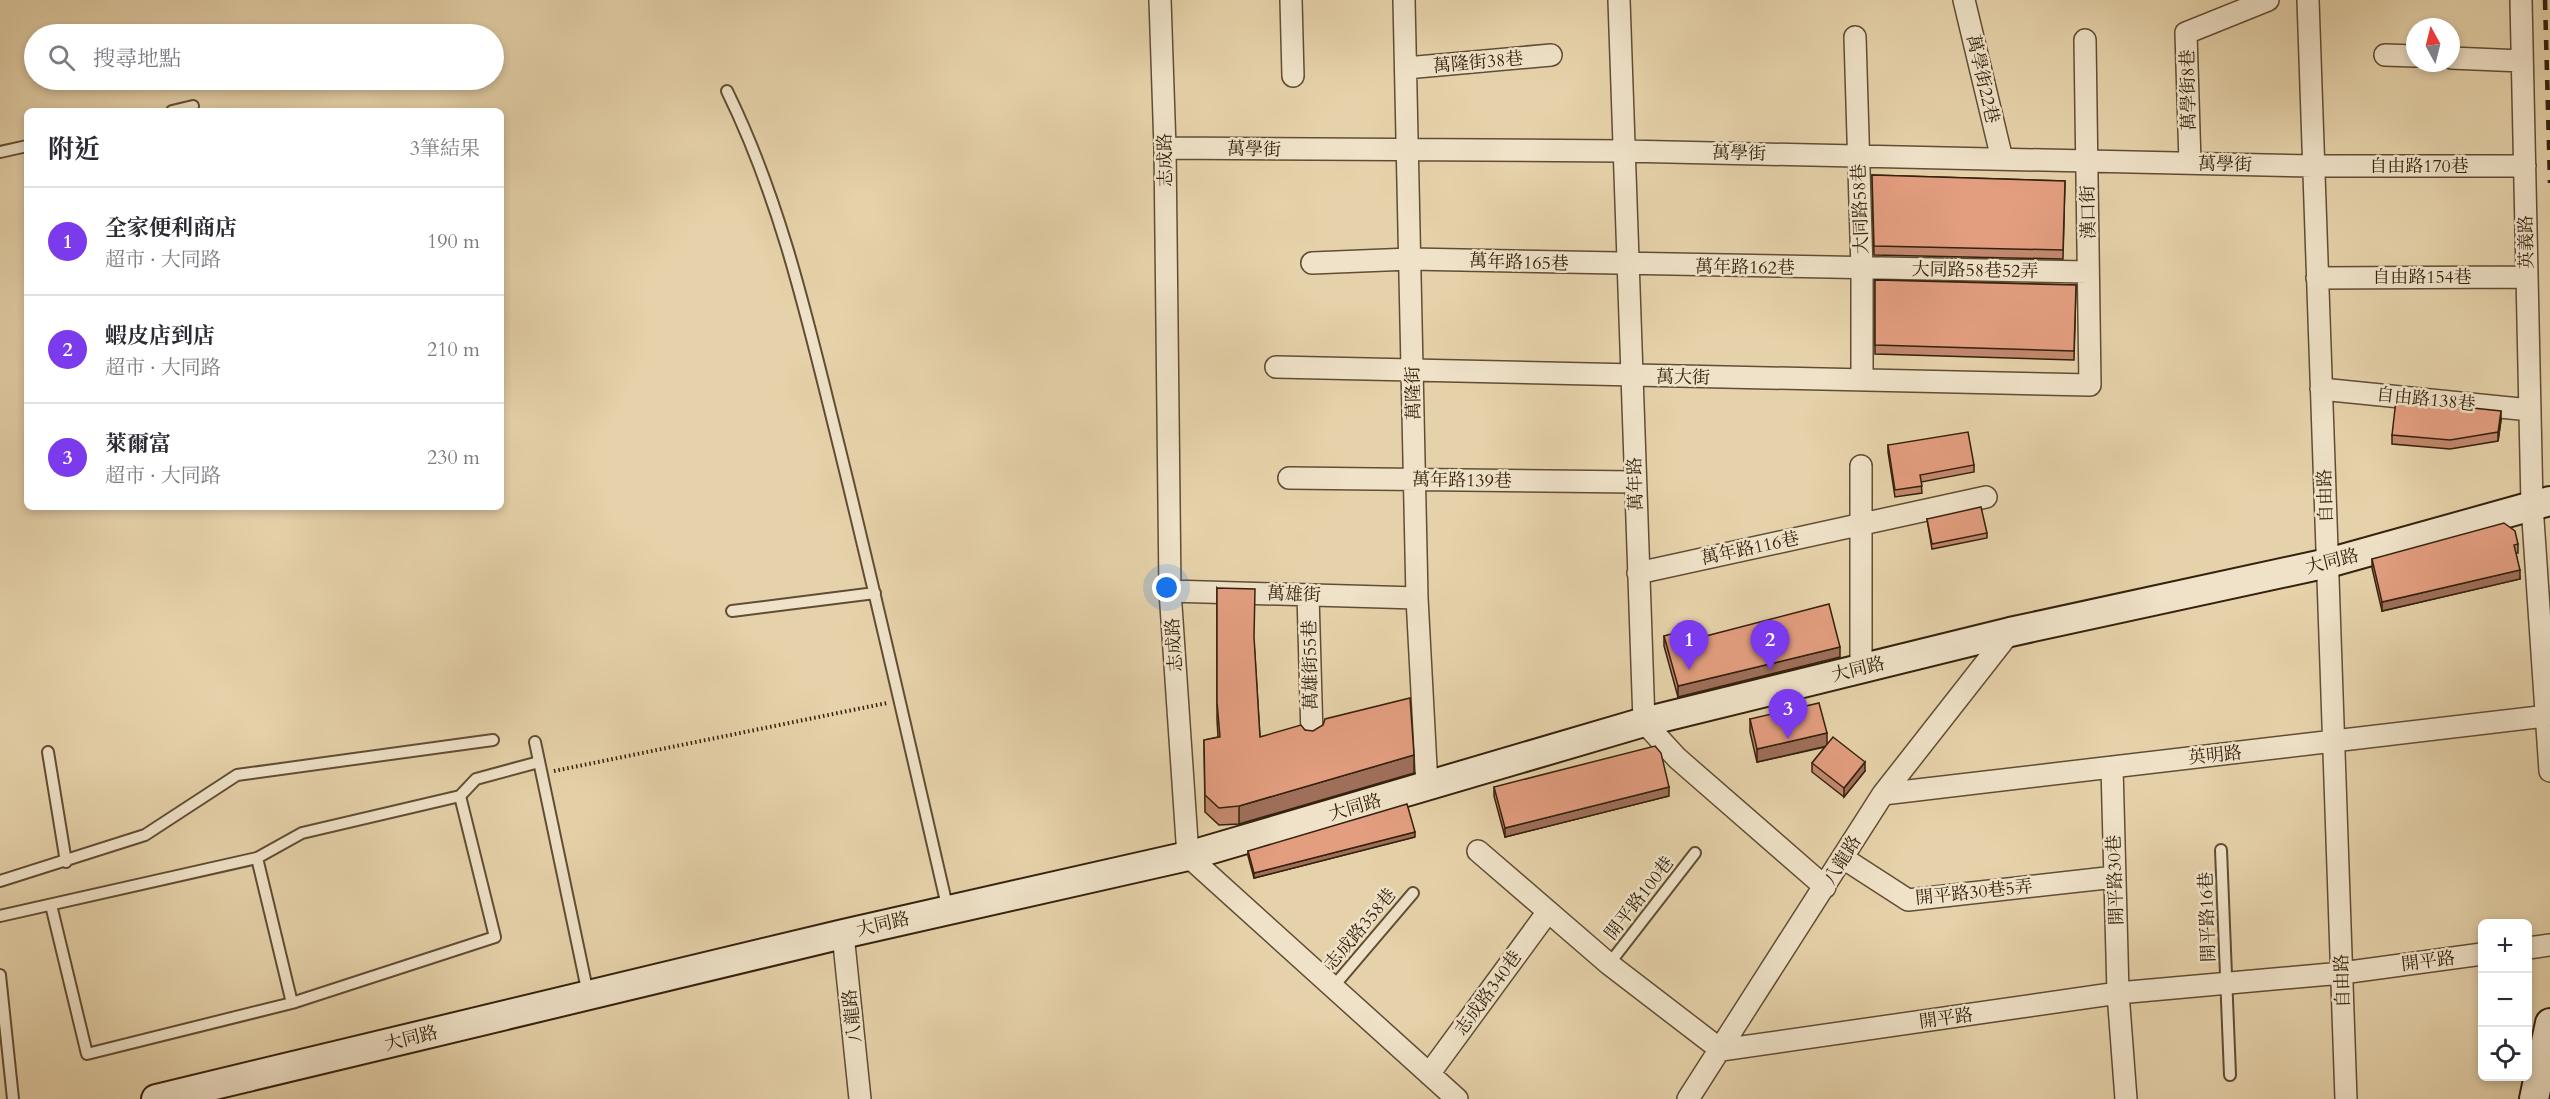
<!DOCTYPE html>
<html lang="zh-TW">
<head>
<meta charset="utf-8">
<style>
	:root { --surface:#fff; --page:#f2f2f3; --text:#2b2b33; --muted:#7c7c81; --line:#e1e1e2; --accent:#7c3aed }
	body { margin:0; font-family:Cardo,"Noto Serif TC",serif; background:var(--page); color:var(--text) }
	.controls { position:absolute; right:18px; bottom:18px; display:grid; overflow:hidden; border-radius:9px; box-shadow:0 3px 9px #0003 }
	.controls button { width:54px; height:54px; display:grid; place-items:center; padding:0; border:0; border-bottom:2px solid var(--line); background:var(--surface); color:var(--text); font:30px sans-serif }
	.compass { position:absolute; left:2406px; top:18px; width:54px; height:54px; border-radius:50%; background:var(--surface); box-shadow:0 3px 9px #0003; rotate:353deg }
	.you { position:absolute; left:1167px; top:588px; width:21px; height:21px; margin:-15px; border:4px solid #fff; border-radius:50%; background:#1a73e8; box-shadow:0 0 0 9px #1a73e833 }
	.badge { display:grid; place-items:center; width:39px; height:39px; border-radius:50%; background:var(--accent); color:#fff; font-size:20px; font-weight:700 }
	.pin { position:absolute; translate:-50% -50px; filter:drop-shadow(0 2px 3px #0008) }
	.pin::after { content:''; position:absolute; top:32px; width:21px; height:18px; background:inherit; clip-path:polygon(0 0,100% 0,50% 100%) }
	.list { margin:0; padding:0; list-style:none }
	h2 { display:flex; justify-content:space-between; align-items:center; height:78px; margin:0; padding:0 24px; font-size:26px }
	h2 small { font-size:20px; font-weight:400; color:var(--muted) }
	.list li { display:grid; grid-template-columns:39px 1fr auto; gap:18px; align-items:center; box-sizing:border-box; height:108px; padding:0 24px; border-top:2px solid var(--line) }
	.list b { display:block; font-size:22px; white-space:nowrap }
	.list p { margin:0; font-size:20px; white-space:nowrap; color:var(--muted) }
	.list em { font-size:20px; font-style:normal; color:var(--muted) }
	.icon { flex:none; width:33px; height:33px; fill:none; stroke:currentColor; stroke-width:2; stroke-linecap:round; stroke-linejoin:round }
	.map { position:relative; flex:none; width:2550px; height:1099px; overflow:hidden }
	.search { position:absolute; background:var(--surface); box-shadow:0 3px 9px #0003; left:24px; top:24px; width:480px; height:66px; display:flex; align-items:center; gap:15px; box-sizing:border-box; padding:0 21px; border-radius:33px; color:var(--muted); font-size:22px }
	.panel { position:absolute; background:var(--surface); box-shadow:0 3px 9px #0003; left:24px; top:108px; width:480px; height:402px; border-radius:9px }
	.map>svg:first-child { display:block }
</style>
</head>
<body>
<div class="map">
<svg width="2550" height="1099" viewBox="0 0 2550 1099">
	<rect width="100%" height="100%" fill="#e6d2aa"/>
	<filter id="stains"><feTurbulence type="fractalNoise" baseFrequency=".00333" numOctaves="4"/><feColorMatrix values="0 0 0 0 .2 0 0 0 0 .09 0 0 0 0 .02 0 0 0 .5 -.17"/></filter>
	<radialGradient id="worn" r=".72"><stop offset=".6" stop-color="#630" stop-opacity="0"/><stop offset="1" stop-color="#630" stop-opacity=".3"/></radialGradient>
	<g fill="none" stroke-linecap="round" stroke-linejoin="round">
		<defs>
			<path id="lane" d="M727 91C782 203 809 326 839 446 877 600 912 755 948 910
				M172 111 193 106
				M0 152 27 146
				M732 611 875 593
				M535 742 588 994
				M48 752 66 862
				M460 796 476 779 539 762
				M2221 850 2230 1075
				M257 858 292 1003
				M0 881 145 835 237 775 493 740
				M0 916 257 858 302 833 460 796 495 937 292 1003 87 1054 51 905
				M1609 964 1695 853
				M0 975 13 1099
				M1333 987 1413 893"/>
			<path id="street" d="M1160 0 1165 148 1170 591 1188 856 1457 1099
				M1291 0 1293 76
				M1404 0 1417 598 1427 786
				M1619 0 1644 722 1677 758 1825 887
				M1964 0 2002 159
				M2308 0 2346 1099
				M2521 0 2532 505 2550 771
				M1855 37 1862 269V380
				M2385 55 2415 56
				M2451 58 2522 61
				M1406 68 1551 55
				M1165 148 1624 151 2314 166H2525
				M2190 163 2186 33 2268 0
				M1312 263 1410 259 2088 272
				M2317 278 2527 277
				M1276 367 2090 385 2085 40
				M2321 389 2530 410
				M1289 478 1635 482
				M1638 573 1986 497
				M1170 591 1417 598
				M1308 595 1312 736
				M1861 668V466
				M2112 767 2118 993 2126 1099
				M1883 794 2546 716
				M1478 851 1609 964 1721 1050 2118 993 2342 973 2482 954
				M1843 858 1908 900 2115 877
				M843 934 860 1099
				M2528 948 2550 945
				M1429 1074 1547 913
				M1688 1099 1883 794 2010 632"/>
			<path id="secondary" d="M156 1099 843 934 1188 856 1644 722 2010 632 2328 563 2550 501
				M2534 1099 2550 1023"/>
		</defs>
		<!-- lane casing -->
		<use href="#lane" stroke="#614d34" stroke-width="14"/>
		<!-- street casing -->
		<use href="#street" stroke="#614d34" stroke-width="24"/>
		<!-- secondary casing -->
		<use href="#secondary" stroke="#35210d" stroke-width="32"/>
		<!-- path -->
		<path stroke="#35210d" stroke-width="4" stroke-dasharray="1.5 3" stroke-linecap="butt" d="M554 771 887 703"/>
		<!-- lane -->
		<use href="#lane" stroke="#efe2c8" stroke-width="10"/>
		<!-- street -->
		<use href="#street" stroke="#efe2c8" stroke-width="21"/>
		<!-- secondary -->
		<use href="#secondary" stroke="#efe2c8" stroke-width="28"/>
		<!-- rail -->
		<path stroke="#35210d" stroke-width="4.5" stroke-dasharray="10 10" stroke-linecap="butt" d="M2545 0 2550 183"/>
	</g>
	<!-- wall -->
	<path fill="#c3886e" stroke="#35210d" stroke-width="1.5" d="M1872 175 2065 181 2063 259 1874 255Z
		M1875 280 2076 285 2074 360 1875 354Z
		M2501 420 2498 441 2450 449 2392 444V435Z
		M1888 445 1974 465V472L1921 482 1922 493 1895 497 1888 452Z
		M1927 519 1987 533V538L1932 549Z
		M2518 544V553H2516L2520 579 2382 611 2372 568V559Z
		M1217 588 1254 642 1260 737 1305 730 1414 773 1239 824 1219 825 1205 812 1204 740 1218 737 1217 719Z
		M1664 636 1702 637 1840 657 1678 697 1664 646Z
		M1750 719 1827 745 1865 771 1844 797 1812 772V763L1825 747 1757 762 1750 732Z
		M1494 787 1669 796 1505 837 1494 796Z
		M1415 837 1254 878 1248 856V851Z"/>
	<!-- shaded-wall -->
	<path fill="#9f6f5a" stroke="#35210d" stroke-width="1.5" d="M2501 411V420L2498 441V432Z
		M2520 570V579L2382 611V602Z
		M1840 647V657L1678 697V686Z
		M1827 733V746L1757 762V749Z
		M1414 755V773L1239 824V806Z
		M1865 762V771L1844 797V788Z
		M1669 787V796L1505 837V828Z
		M1415 832V837L1254 878V873Z"/>
	<!-- building -->
	<path fill="#e39e80" stroke="#35210d" stroke-width="1.5" d="M1872 175 2065 181 2063 250 1874 246Z
		M1875 280 2076 285 2074 351 1875 345Z
		M2396 400 2501 411 2498 432 2450 440 2392 435Z
		M1968 432 1974 465 1920 475 1922 486 1895 490 1888 445Z
		M1981 507 1987 533 1932 544 1927 519Z
		M2504 523 2515 531 2518 544 2514 545 2520 570 2382 602 2372 559Z
		M1217 588 1255 589 1254 637 1260 737 1301 725 1305 730 1313 731 1323 725 1325 719 1410 698 1414 755 1239 806 1219 808 1205 795 1204 740 1220 737 1217 702Z
		M1829 604 1840 647 1678 686 1664 636 1699 626 1702 637Z
		M1819 703 1827 733 1757 749 1750 719Z
		M1833 737 1865 762 1844 788 1812 763Z
		M1655 746 1661 753 1669 787 1505 828 1494 787Z
		M1407 804 1415 832 1254 873 1248 851Z"/>
	<g text-anchor="middle" stroke-width="5" stroke-linejoin="round" paint-order="stroke">
		<!-- street labels -->
		<g font-size="18" fill="#35210d" stroke="#efe2c8">
			<text transform="translate(1478 62) rotate(-5)" y="6">萬隆街38巷</text>
			<text transform="translate(1983 79) rotate(77)" y="6">萬學街22巷</text>
			<text transform="translate(2188 90) rotate(-91)" y="6">萬學街8巷</text>
			<text transform="translate(1254 149) rotate(1)" y="6">萬學街</text>
			<text transform="translate(1739 153) rotate(1)" y="6">萬學街</text>
			<text transform="translate(1165 160) rotate(-91)" y="6">志成路</text>
			<text transform="translate(2225 164) rotate(1)" y="6">萬學街</text>
			<text x="2419" y="172">自由路170巷</text>
			<text transform="translate(1860 209) rotate(-92)" y="6">大同路58巷</text>
			<text transform="translate(2088 212) rotate(-91)" y="6">漢口街</text>
			<text transform="translate(2526 242) rotate(-91)" y="6">英義路</text>
			<text transform="translate(1519 262) rotate(2)" y="6">萬年路165巷</text>
			<text transform="translate(1745 267) rotate(1)" y="6">萬年路162巷</text>
			<text transform="translate(1975 270) rotate(1)" y="6">大同路58巷52弄</text>
			<text x="2422" y="283">自由路154巷</text>
			<text transform="translate(1683 377) rotate(1)" y="6">萬大街</text>
			<text transform="translate(1413 393) rotate(-91)" y="6">萬隆街</text>
			<text transform="translate(2426 399) rotate(6)" y="6">自由路138巷</text>
			<text transform="translate(1462 480) rotate(1)" y="6">萬年路139巷</text>
			<text transform="translate(1635 484) rotate(-92)" y="6">萬年路</text>
			<text transform="translate(2325 496) rotate(-92)" y="6">自由路</text>
			<text transform="translate(1750 548) rotate(-12)" y="6">萬年路116巷</text>
			<text transform="translate(2332 561) rotate(-14)" y="6">大同路</text>
			<text transform="translate(1294 594) rotate(2)" y="6">萬雄街</text>
			<text transform="translate(1174 645) rotate(-94)" y="6">志成路</text>
			<text transform="translate(1310 665) rotate(-91)" y="6">萬雄街55巷</text>
			<text transform="translate(1858 669) rotate(-14)" y="6">大同路</text>
			<text transform="translate(2215 755) rotate(-6)" y="6">英明路</text>
			<text transform="translate(1355 807) rotate(-16)" y="6">大同路</text>
			<text transform="translate(1842 860) rotate(-58)" y="6">八龍路</text>
			<text transform="translate(2115 880) rotate(-92)" y="6">開平路30巷</text>
			<text transform="translate(1974 892) rotate(-6)" y="6">開平路30巷5弄</text>
			<text transform="translate(1639 898) rotate(-52)" y="6">開平路100巷</text>
			<text transform="translate(2207 917) rotate(-92)" y="6">開平路16巷</text>
			<text transform="translate(883 924) rotate(-13)" y="6">大同路</text>
			<text transform="translate(1360 929) rotate(-50)" y="6">志成路358巷</text>
			<text transform="translate(2428 961) rotate(-7)" y="6">開平路</text>
			<text transform="translate(2342 981) rotate(-92)" y="6">自由路</text>
			<text transform="translate(1488 993) rotate(-54)" y="6">志成路340巷</text>
			<text transform="translate(852 1016) rotate(-96)" y="6">八龍路</text>
			<text transform="translate(1946 1018) rotate(-8)" y="6">開平路</text>
			<text transform="translate(411 1038) rotate(-14)" y="6">大同路</text>
		</g>
	</g>
	<rect width="100%" height="100%" filter="url(#stains)"/>
	<rect width="100%" height="100%" fill="url(#worn)"/>
</svg>
<div class="controls">
<button>+</button>
<button>−</button>
<button><svg class="icon" aria-label="locate" viewBox="0 0 24 24"><circle cx="12" cy="12" r="6"/><path d="M12 2v4M12 18v4M2 12h4M18 12h4"/></svg></button>
</div>
<svg class="compass" viewBox="-18 -18 36 36"><path d="M0-13l5 13h-10z" fill="#e53935"/><path d="M0 13l5-13h-10z" fill="#7c7c81"/></svg>
<div class="you"></div>
<div class="pin badge" style="left:1689px;top:670px">1</div>
<div class="pin badge" style="left:1770px;top:670px">2</div>
<div class="pin badge" style="left:1788px;top:739px">3</div>
<div class="search"><svg class="icon" aria-label="search" viewBox="0 0 24 24"><circle cx="10" cy="10" r="6"/><path d="M15 15l6 6"/></svg>搜尋地點</div>
<section class="panel">
<h2>附近<small>3筆結果</small></h2>
<ul class="list">
<li><span class="badge">1</span><div><b>全家便利商店</b><p>超市 · 大同路</p></div><em>190 m</em></li>
<li><span class="badge">2</span><div><b>蝦皮店到店</b><p>超市 · 大同路</p></div><em>210 m</em></li>
<li><span class="badge">3</span><div><b>萊爾富</b><p>超市 · 大同路</p></div><em>230 m</em></li>
</ul>
</section>
</div>
</body>
</html>
